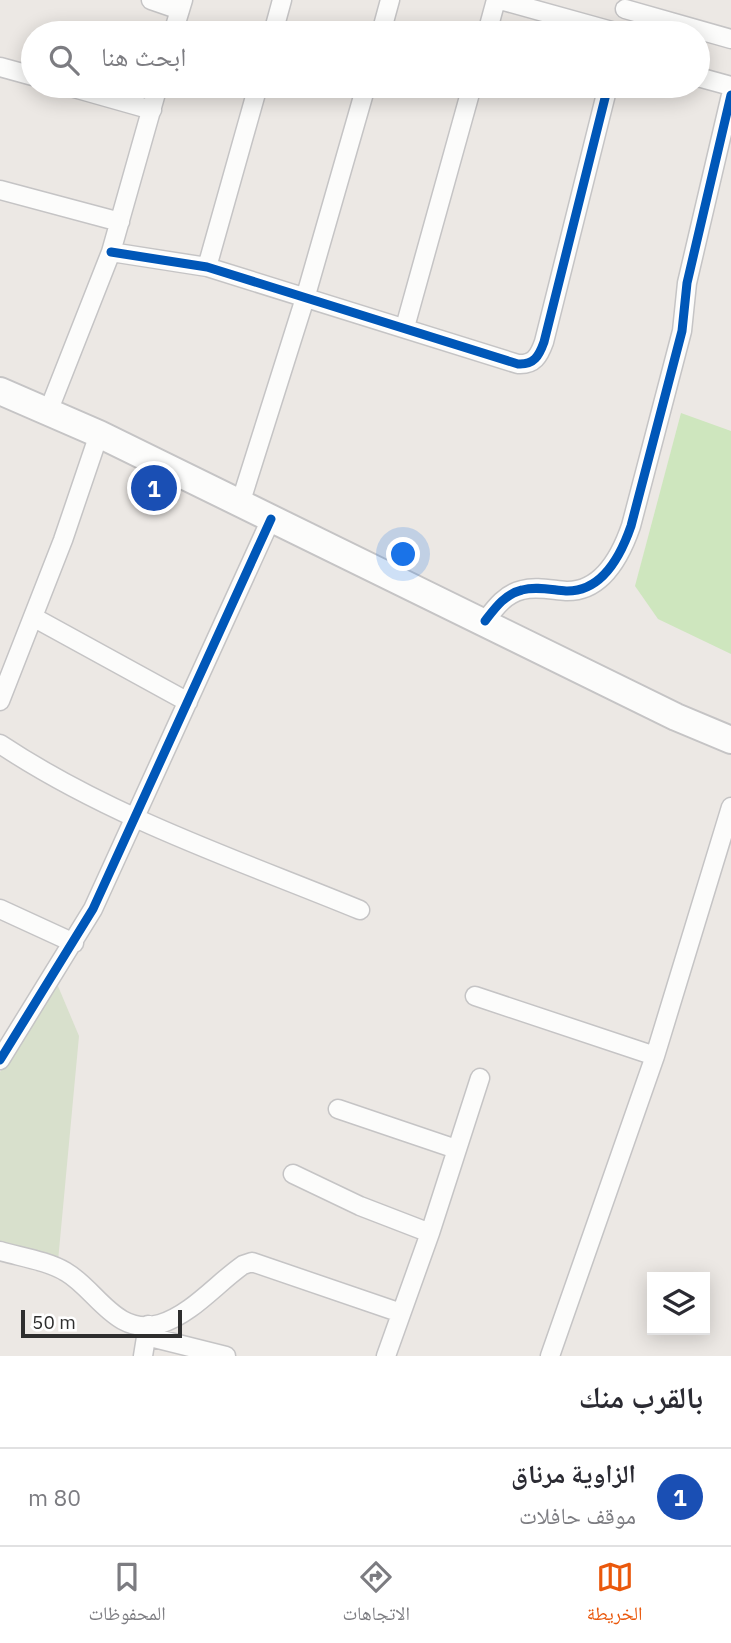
<!DOCTYPE html>
<html lang="ar">
<head>
<meta charset="utf-8">
<style>
	:root { --surface:#fff; --page:#f2f2f3; --text:#2b2b33; --muted:#7c7c81; --line:#e1e1e2; --accent:#ea580c }
	body { margin:0; font-family:"IBM Plex Sans","Noto Naskh Arabic",sans-serif; background:var(--page); color:var(--text); direction:rtl }
	.controls { position:absolute; right:21px; bottom:21px; display:grid; overflow:hidden; border-radius:0px; box-shadow:0 4px 18px #0003 }
	.controls button { width:63px; height:63px; display:grid; place-items:center; padding:0; border:0; border-bottom:2px solid var(--line); background:var(--surface); color:var(--text); font:35px sans-serif }
	.scale { position:absolute; left:21px; bottom:18px; width:161px; box-sizing:border-box; padding-left:7px; border:4px solid #2e2e2e; border-top:0; font-size:19px; line-height:24px; white-space:nowrap; color:#2e2e2e; -webkit-text-stroke:5px #fff; paint-order:stroke }
	.you { position:absolute; left:404px; top:555px; width:24px; height:24px; margin:-18px; border:5px solid #fff; border-radius:50%; background:#1a73e8; box-shadow:0 0 0 10px #1a73e833 }
	.badge { display:grid; place-items:center; width:46px; height:46px; border-radius:50%; background:var(--accent); color:#fff; font-size:23px; font-weight:700 }
	.pin { position:absolute; translate:-50% -50%; border:4px solid #fff; box-shadow:0 2px 7px #0006 }
	.list { margin:0; padding:0; list-style:none }
	h2 { display:flex; justify-content:space-between; align-items:center; height:91px; margin:0; padding:0 28px; font-size:30px }
	h2 small { font-size:23px; font-weight:400; color:var(--muted) }
	.list li { display:grid; grid-template-columns:46px 1fr auto; gap:21px; align-items:center; box-sizing:border-box; height:98px; padding:0 28px; border-top:2px solid var(--line) }
	.list b { display:block; font-size:26px; white-space:nowrap }
	.list p { margin:0; font-size:23px; white-space:nowrap; color:var(--muted) }
	.list em { font-size:23px; font-style:normal; color:var(--muted) }
	.icon { flex:none; width:38px; height:38px; fill:none; stroke:currentColor; stroke-width:2; stroke-linecap:round; stroke-linejoin:round }
	.map { position:relative; flex:none; width:731px; height:1356px; overflow:hidden; direction:ltr }
	.search { position:absolute; background:var(--surface); box-shadow:0 4px 18px #0003; left:21px; right:21px; top:21px; height:77px; display:flex; align-items:center; gap:18px; box-sizing:border-box; padding:0 24px; border-radius:38px; color:var(--muted); font-size:26px }
	.sheet { height:189px; background:var(--surface) }
	nav { display:flex; justify-content:space-around; align-items:center; box-sizing:border-box; height:98px; border-top:2px solid var(--line); background:var(--surface); font-size:19px; color:var(--muted) }
	nav a { display:grid; justify-items:center; gap:4px }
	nav .on { color:var(--accent) }
	.map>svg:first-child { display:block }
</style>
</head>
<body>
<div class="map">
<svg width="731" height="1356" viewBox="0 0 731 1356">
	<rect width="100%" height="100%" fill="#ece8e4"/>
	<!-- green -->
	<path fill="#cee6be" d="M681 413 731 431V654L658 619 635 586Z"/>
	<!-- cemetery -->
	<path fill="#d8e0cc" d="M55 979 79 1036 58 1261 0 1243V1072Z"/>
	<g fill="none" stroke-linecap="round" stroke-linejoin="round">
		<defs>
			<path id="street" d="M151 0 180 10
				M500 0 619 33
				M625 9 731 39
				M173 33 183 0
				M273 33 282 0
				M381 33 390 0
				M487 33 496 0
				M0 67 33 76
				M698 77 731 86
				M67 86 152 110
				M0 190 120 222
				M111 252 207 267 518 364C534 365 539 356 544 342L608 86
				M207 267 258 86
				M405 327 472 86
				M48 412 111 252 158 86
				M240 504 306 295 366 86
				M33 617 188 702
				M485 621C495 608 505 594 522 590 536 586 552 590 566 591 602 592 621 555 631 526L682 331 687 283 731 95
				M0 701 63 540 99 434
				M0 744C110 817 238 860 360 910
				M0 909 74 943
				M475 996 655 1056
				M0 1060 93 909 271 519
				M338 1109 456 1149
				M293 1174 360 1206 430 1233
				M0 1251C21 1257 48 1261 66 1272 97 1290 116 1337 160 1324 192 1314 216 1284 243 1265L252 1262 401 1313
				M146 1336 226 1356
				M143 1356 148 1325
				M386 1356 430 1233 480 1078
				M550 1356 655 1056 731 807"/>
			<path id="secondary" d="M0 391 99 434 676 717 731 740"/>
		</defs>
		<!-- street casing -->
		<use href="#street" stroke="#c5c4c5" stroke-width="21"/>
		<!-- secondary casing -->
		<use href="#secondary" stroke="#c5c4c5" stroke-width="30"/>
		<!-- street -->
		<use href="#street" stroke="#fcfcfb" stroke-width="18"/>
		<!-- secondary -->
		<use href="#secondary" stroke="#fcfcfb" stroke-width="26"/>
		<defs>
			<path id="cycleway" d="M111 252 207 267 518 364C534 365 539 356 544 342L608 86
				M485 621C495 608 505 594 522 590 536 586 552 590 566 591 602 592 621 555 631 526L682 331 687 283 731 95
				M0 1060 93 909 271 519"/>
		</defs>
		<!-- cycleway casing -->
		<use href="#cycleway" stroke="#fff" stroke-width="13"/>
		<!-- cycleway -->
		<use href="#cycleway" stroke="#0057b8" stroke-width="9"/>
	</g>
</svg>
<div class="controls">
<button><svg class="icon" aria-label="layers" viewBox="0 0 24 24"><path d="M12 4l9 5-9 5-9-5zM3 14l9 5 9-5"/></svg></button>
</div>
<div class="scale">50 m</div>
<div class="you"></div>
<div class="pin badge" style="left:154px;top:488px;background:#1a4fb4">1</div>
<div class="search"><svg class="icon" aria-label="search" viewBox="0 0 24 24"><circle cx="10" cy="10" r="6"/><path d="M15 15l6 6"/></svg>ابحث هنا</div>
</div>
<section class="sheet">
<h2>بالقرب منك<small></small></h2>
<ul class="list">
<li><span class="badge" style="background:#1a4fb4">1</span><div><b>الزاوية مرناق</b><p>موقف حافلات</p></div><em>80 m</em></li>
</ul>
</section>
<nav>
<a class="on"><svg class="icon" aria-label="map" viewBox="0 0 24 24"><path d="M3 6l6-2 6 2 6-2v14l-6 2-6-2-6 2zM9 4v14M15 6v14"/></svg>الخريطة</a>
<a><svg class="icon" aria-label="directions" viewBox="0 0 24 24"><path d="M12 3l9 9-9 9-9-9zM9 14v-3h6M13 9l2 2-2 2"/></svg>الاتجاهات</a>
<a><svg class="icon" aria-label="saved" viewBox="0 0 24 24"><path d="M7 4h10v16l-5-4-5 4z"/></svg>المحفوظات</a>
</nav>
</body>
</html>
